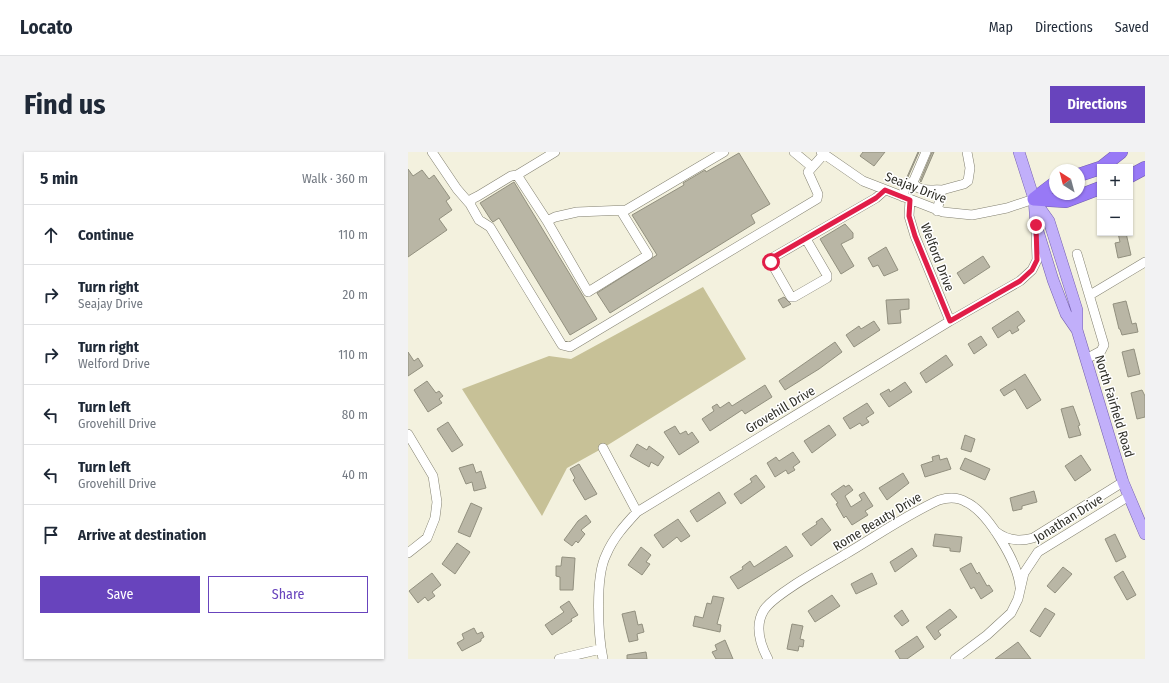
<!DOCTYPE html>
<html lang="en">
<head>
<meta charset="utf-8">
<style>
	:root { --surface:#fff; --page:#f2f2f3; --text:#1f2937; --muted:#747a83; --line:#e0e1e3; --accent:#6844bd }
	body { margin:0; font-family:"Fira Sans Condensed",sans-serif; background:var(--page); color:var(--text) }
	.controls { position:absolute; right:12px; top:12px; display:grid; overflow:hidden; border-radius:0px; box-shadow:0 1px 3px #0004 }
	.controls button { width:36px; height:36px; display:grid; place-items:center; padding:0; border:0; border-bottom:1px solid var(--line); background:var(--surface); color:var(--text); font:20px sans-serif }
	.compass { position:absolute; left:641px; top:12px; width:36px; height:36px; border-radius:50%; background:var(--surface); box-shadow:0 1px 3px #0004; rotate:324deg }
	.stop { position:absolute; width:12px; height:12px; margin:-9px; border:3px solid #e11d48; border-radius:50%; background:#fff }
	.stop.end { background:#e11d48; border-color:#fff; box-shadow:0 1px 4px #0008 }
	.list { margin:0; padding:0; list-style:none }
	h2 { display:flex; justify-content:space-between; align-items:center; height:52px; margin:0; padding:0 16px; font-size:17px }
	h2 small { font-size:13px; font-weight:400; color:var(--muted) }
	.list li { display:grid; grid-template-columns:26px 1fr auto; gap:12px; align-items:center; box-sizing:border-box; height:60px; padding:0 16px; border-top:1px solid var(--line) }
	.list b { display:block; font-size:15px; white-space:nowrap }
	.list p { margin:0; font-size:13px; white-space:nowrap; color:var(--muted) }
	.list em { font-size:13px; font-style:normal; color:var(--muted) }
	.actions { display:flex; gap:8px; padding:12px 16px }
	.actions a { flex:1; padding:9px 0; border:1px solid var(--accent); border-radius:0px; text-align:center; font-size:14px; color:var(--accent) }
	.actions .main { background:var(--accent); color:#fff }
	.icon { flex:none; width:22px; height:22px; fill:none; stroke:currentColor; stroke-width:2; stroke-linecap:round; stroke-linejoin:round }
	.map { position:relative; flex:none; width:737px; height:507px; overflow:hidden; border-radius:0px }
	header { display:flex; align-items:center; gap:24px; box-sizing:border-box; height:56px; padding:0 20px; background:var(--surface); border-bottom:1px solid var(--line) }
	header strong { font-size:19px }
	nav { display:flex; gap:22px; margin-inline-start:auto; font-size:14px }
	.intro { display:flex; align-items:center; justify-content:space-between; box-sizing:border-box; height:96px; padding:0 24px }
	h1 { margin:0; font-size:28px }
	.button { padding:10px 18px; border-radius:0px; background:var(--accent); color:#fff; font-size:14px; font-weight:700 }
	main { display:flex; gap:24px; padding:0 24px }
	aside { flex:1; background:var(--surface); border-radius:0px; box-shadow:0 1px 3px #0004 }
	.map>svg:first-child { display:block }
</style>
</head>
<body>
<header>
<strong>Locato</strong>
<nav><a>Map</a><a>Directions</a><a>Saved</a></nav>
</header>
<div class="intro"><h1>Find us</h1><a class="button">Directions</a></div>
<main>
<aside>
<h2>5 min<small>Walk · 360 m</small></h2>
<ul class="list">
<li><svg class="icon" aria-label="ahead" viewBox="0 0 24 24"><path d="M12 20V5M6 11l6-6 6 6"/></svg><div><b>Continue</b></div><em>110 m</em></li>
<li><svg class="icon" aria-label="right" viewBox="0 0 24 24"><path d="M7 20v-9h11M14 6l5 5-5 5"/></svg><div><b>Turn right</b><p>Seajay Drive</p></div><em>20 m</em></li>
<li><svg class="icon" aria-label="right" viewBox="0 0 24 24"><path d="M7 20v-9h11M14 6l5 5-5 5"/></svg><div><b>Turn right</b><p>Welford Drive</p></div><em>110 m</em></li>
<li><svg class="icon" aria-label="left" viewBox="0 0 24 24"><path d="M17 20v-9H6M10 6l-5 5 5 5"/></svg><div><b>Turn left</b><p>Grovehill Drive</p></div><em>80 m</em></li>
<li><svg class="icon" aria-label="left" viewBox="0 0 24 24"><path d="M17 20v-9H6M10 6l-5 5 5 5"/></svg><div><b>Turn left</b><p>Grovehill Drive</p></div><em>40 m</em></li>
<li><svg class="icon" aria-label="arrive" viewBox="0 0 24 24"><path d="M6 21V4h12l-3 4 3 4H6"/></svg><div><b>Arrive at destination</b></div></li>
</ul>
<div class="actions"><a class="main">Save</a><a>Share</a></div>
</aside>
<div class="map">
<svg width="737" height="507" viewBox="0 0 737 507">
	<rect width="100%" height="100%" fill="#f3f1de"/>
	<!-- green -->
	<path fill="#c7c197" d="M295 135 338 207 195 296 159 316 134 364 54 237 141 204 163 207Z"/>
	<!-- building -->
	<path fill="#b9b6a5" stroke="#92907f" d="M455 0H477L466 14 452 4Z
		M510 0H511L500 25H499Z
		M524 0H526L513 30 512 29Z
		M331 1 362 52 343 63 347 71 202 161 189 141 249 103 224 63 276 33 275 31 297 18 298 20Z
		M0 17 5 24 14 18 21 27 26 23 42 46 38 49 44 58 31 67 39 78 0 105Z
		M106 30 189 167 162 183 91 66 85 70 83 68 72 51Z
		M437 72 445 81V86L433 92 446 114 433 122 412 87Z
		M710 81H718L723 103 710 106 707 91 712 90Z
		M478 95 490 118 476 124 470 113 465 115 460 106Z
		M575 104 582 115 556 132 549 121Z
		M376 145 383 152 375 156 370 148Z
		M501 147V157L492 158 493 171 480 172 478 148Z
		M718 149 724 172 728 171 730 180 714 183 712 177H711L705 152Z
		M610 159 617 169 609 175 611 178 604 182 602 178 590 186 584 176Z
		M466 169 472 178 446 195 438 183 451 174 453 177Z
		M573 184 579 193 566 202 560 192Z
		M427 190 434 200 411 217 377 238 371 229Z
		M726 197 732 222 720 225 714 200Z
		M0 200 6 209 10 206 15 214 0 224Z
		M538 203 545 213 518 231 512 221Z
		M617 222 633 248 619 257 607 237 596 244 592 238Z
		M19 229 28 241 31 239 35 244 31 247 34 251 20 260 6 238Z
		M497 230 504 240 481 255 472 242 481 237 482 240Z
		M357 233 364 245 337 262 334 258 302 279 294 267 306 259 304 255 309 252 312 256 321 250 324 254Z
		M734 238 737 244V265L729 267 723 241Z
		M459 251 466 261 458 266 461 270 454 274 452 271 442 277 435 266Z
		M665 254 672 273 670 274 673 283 661 286 653 257Z
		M40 270 55 293 44 300 29 277Z
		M421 273 428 283 404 301 396 289Z
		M267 274 272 282 278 279 280 283 284 280 291 290 271 303 256 280Z
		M557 283 567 287 563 300 553 297Z
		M229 292 239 298 241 294 256 305 250 314 243 310 241 315 222 304Z
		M385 300 392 310 385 315 387 318 380 322 378 318 367 325 359 311 368 305 371 309Z
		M531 303 532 308 539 306 543 317 517 325 513 313 525 309 524 305Z
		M673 303 683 318 667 329 657 314Z
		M557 306 582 317 577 328 552 317Z
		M65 312 68 321 73 319 78 336 66 339 64 330 58 332 51 316Z
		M171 312 189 342 177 348 165 328 167 326 162 317Z
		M495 321 501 331 479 348 471 336Z
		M348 323 357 335 333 352 326 342 344 330 342 327Z
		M436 333 437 335 441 333 445 338 437 344 443 355 454 348 451 343 456 340 465 354 457 359 460 363 444 373 438 364 436 366 428 352 430 351 423 342Z
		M626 339 629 350 614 354V357L605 359 602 346Z
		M311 340 318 351 289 370 282 359Z
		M63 351 74 356 62 385 50 380Z
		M178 363 183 370 173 378 177 382 170 391 168 389 164 394 156 388 170 369Z
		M414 366 423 378 403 394 394 382 409 372 408 370Z
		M270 367 282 384 273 390 269 385 255 396 246 383Z
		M527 382 554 385 552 400 542 399V396L525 394Z
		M707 382 718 405 708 410 697 387Z
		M49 391 62 400 47 422 34 412Z
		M378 394 385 404 330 437 322 425 335 417 334 415 342 409 346 415Z
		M233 395 243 403 238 410 242 412 234 423 220 413Z
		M504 396 509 404 487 420 482 410Z
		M154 405 167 406 165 438H152V425L148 424V414H153Z
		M563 411 569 422 571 420 579 434 581 433 585 439 573 447 566 435 563 437 552 417Z
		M655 415 664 422 647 441 639 434Z
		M715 419 728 443 719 448 706 425Z
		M24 421 33 433 24 440 27 444 20 449 17 445 10 451 1 439Z
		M464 421 469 432 448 442 443 432Z
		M424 443 432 454 407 470 400 459Z
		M305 444 316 446 309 472 313 473 312 480 285 474 287 464 295 466 299 451 303 452Z
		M161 449 170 463 163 467 164 469 144 483 137 473 156 460 152 455Z
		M637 456 647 462 632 485 622 479Z
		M542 457 549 465 530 479 533 483 527 488 518 475Z
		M494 458 501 469 494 474 486 464Z
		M227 459 230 473 234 472 236 480 229 482 230 488 221 490 214 462Z
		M384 472 395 474 392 487 396 488 395 495 391 494 390 499 379 497Z
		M66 476 69 482 74 480 76 485 73 487V489L54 499 49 491 56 487 54 482Z
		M509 484 516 495 499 507H492L487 499Z
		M317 488 325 507H308L304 500 309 498 307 493Z
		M610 490 623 507H587Z
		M238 500 239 507H219V503Z"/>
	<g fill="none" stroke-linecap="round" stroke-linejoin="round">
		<defs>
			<path id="minor" d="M24 0 49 37 62 52
				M147 0 109 23 139 69 180 140 240 103 213 59
				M386 0 404 15
				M413 0 455 29 535 60 564 63 599 56 626 47
				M109 23 103 24 70 44 64 47 62 52 71 68 82 75 154 193 162 195 409 47 410 42 400 20 416 2
				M504 30C512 41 522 37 534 38
				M495 45 497 37 506 28 518 0
				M502 48 501 64 507 84 542 169
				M529 59 534 38 556 32 560 29 562 16 559 0
				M139 69 147 65 169 60 218 58 316 0
				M398 87 419 123V126L386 145H383L363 110 364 106 468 46 477 38
				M669 102 696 193 693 199 678 207
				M682 143 737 110
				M0 282 25 324 29 350 27 366 19 386 0 401
				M195 296 229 360
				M587 379C598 388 611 390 625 386L715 330
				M151 507 193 497
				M195 507C190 483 187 425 198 403 205 386 217 373 229 360L542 169 612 129 624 118 629 108 628 81
				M360 507C352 492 346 474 356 458 366 442 418 414 436 403 467 385 498 363 531 348 541 345 550 345 558 350 580 360 610 411 612 435
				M547 507 579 483 603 461 610 447 616 421 630 400 721 344"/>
			<path id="major" d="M611 0 626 47 628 73 645 128 658 162 669 178 715 330 737 382
				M626 48 641 69 669 158V178"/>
			<path id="highway" d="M694 15 713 0
				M671 23 692 16
				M722 24 737 16
				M626 47 658 49 692 36
				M626 47 647 31"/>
		</defs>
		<!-- minor casing -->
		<use href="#minor" stroke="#838171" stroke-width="10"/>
		<!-- major casing -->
		<use href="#major" stroke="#745fae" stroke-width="12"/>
		<!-- highway casing -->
		<use href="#highway" stroke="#745fae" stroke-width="14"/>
		<!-- minor -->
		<use href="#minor" stroke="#fff" stroke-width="9"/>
		<!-- major -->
		<use href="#major" stroke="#c1affa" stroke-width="11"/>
		<!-- highway -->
		<use href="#highway" stroke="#9879f6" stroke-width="13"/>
	</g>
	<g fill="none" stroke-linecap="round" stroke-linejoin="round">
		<!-- route -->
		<path stroke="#e11d48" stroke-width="5" d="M363 110 364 106 468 46 477 38 502 48 501 64 507 84 542 169 612 129 624 118 629 108 628 73"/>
	</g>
	<g text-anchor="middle" stroke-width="3" stroke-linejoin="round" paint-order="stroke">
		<!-- street labels -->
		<g font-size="13" fill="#303029" stroke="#fff">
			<text transform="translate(508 35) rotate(21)" y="5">Seajay Drive</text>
			<text transform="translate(530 105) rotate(69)" y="5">Welford Drive</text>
			<text transform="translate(707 254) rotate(73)" y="5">North Fairfield Road</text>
			<text transform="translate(372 257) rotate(-31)" y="5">Grovehill Drive</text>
			<text transform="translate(660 366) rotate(-32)" y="5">Jonathan Drive</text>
			<text transform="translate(469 369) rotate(-31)" y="5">Rome Beauty Drive</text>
		</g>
	</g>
</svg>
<div class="controls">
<button>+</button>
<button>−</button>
</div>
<svg class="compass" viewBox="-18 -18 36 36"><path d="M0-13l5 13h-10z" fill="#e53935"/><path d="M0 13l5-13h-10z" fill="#747a83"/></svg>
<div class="stop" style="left:363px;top:110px"></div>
<div class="stop end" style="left:628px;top:73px"></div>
</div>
</main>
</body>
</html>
